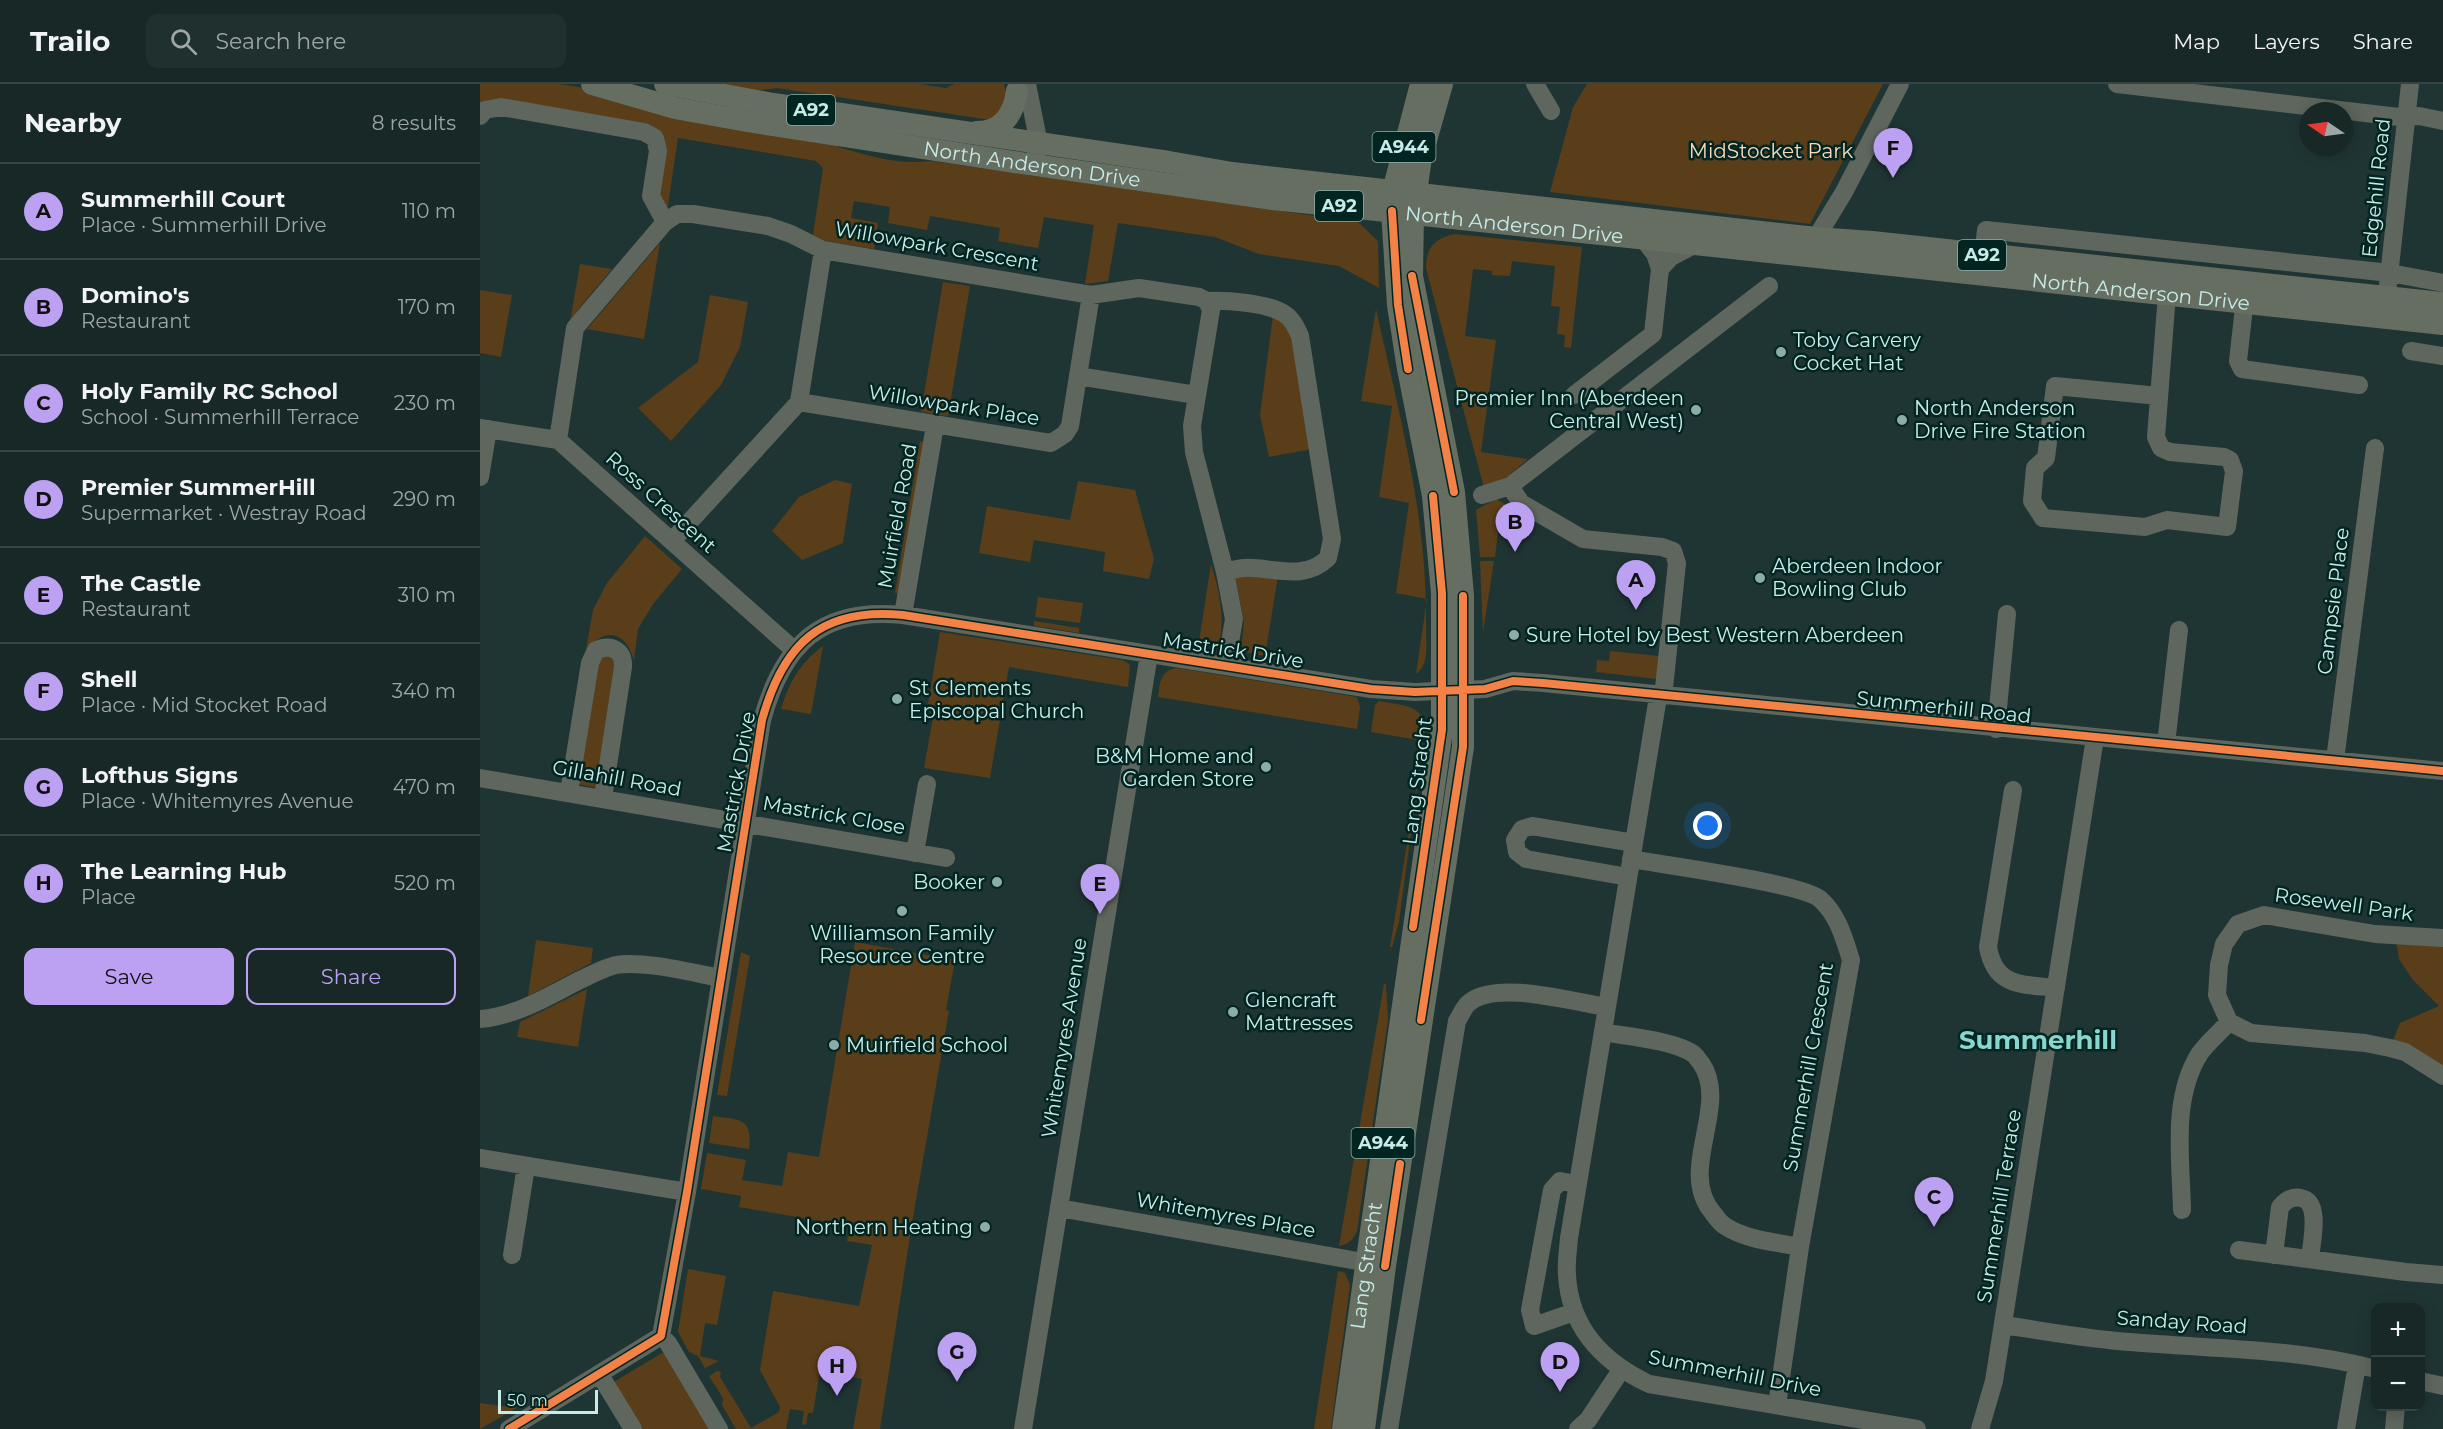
<!DOCTYPE html>
<html lang="en">
<head>
<meta charset="utf-8">
<style>
	:root { --surface:#172827; --page:#20302f; --text:#f1f3f6; --muted:#9ea6a7; --line:#364444; --accent:#bca0f2 }
	body { margin:0; font-family:Montserrat,sans-serif; background:var(--page); color:var(--text) }
	.controls { position:absolute; right:18px; bottom:18px; display:grid; overflow:hidden; border-radius:12px; box-shadow:0 3px 15px #0003 }
	.controls button { width:54px; height:54px; display:grid; place-items:center; padding:0; border:0; border-bottom:2px solid var(--line); background:var(--surface); color:var(--text); font:30px sans-serif }
	.compass { position:absolute; left:1819px; top:18px; width:54px; height:54px; border-radius:50%; background:var(--surface); box-shadow:0 3px 15px #0003; rotate:283deg }
	.scale { position:absolute; left:18px; bottom:15px; width:100px; box-sizing:border-box; padding-left:6px; border:3px solid #c7ece7; border-top:0; font-size:16px; line-height:21px; white-space:nowrap; color:#c7ece7; -webkit-text-stroke:4px #022522; paint-order:stroke }
	.you { position:absolute; left:1228px; top:742px; width:21px; height:21px; margin:-15px; border:4px solid #fff; border-radius:50%; background:#1a73e8; box-shadow:0 0 0 9px #1a73e833 }
	.badge { display:grid; place-items:center; width:39px; height:39px; border-radius:50%; background:var(--accent); color:#111; font-size:20px; font-weight:700 }
	.pin { position:absolute; translate:-50% -50px; filter:drop-shadow(0 2px 3px #0008) }
	.pin::after { content:''; position:absolute; top:32px; width:21px; height:18px; background:inherit; clip-path:polygon(0 0,100% 0,50% 100%) }
	.list { margin:0; padding:0; list-style:none }
	h2 { display:flex; justify-content:space-between; align-items:center; height:78px; margin:0; padding:0 24px; font-size:26px }
	h2 small { font-size:20px; font-weight:400; color:var(--muted) }
	.list li { display:grid; grid-template-columns:39px 1fr auto; gap:18px; align-items:center; box-sizing:border-box; height:96px; padding:0 24px; border-top:2px solid var(--line) }
	.list b { display:block; font-size:22px; white-space:nowrap }
	.list p { margin:0; font-size:20px; white-space:nowrap; color:var(--muted) }
	.list em { font-size:20px; font-style:normal; color:var(--muted) }
	.actions { display:flex; gap:12px; padding:18px 24px }
	.actions a { flex:1; padding:14px 0; border:2px solid var(--accent); border-radius:12px; text-align:center; font-size:21px; color:var(--accent) }
	.actions .main { background:var(--accent); color:#111 }
	.icon { flex:none; width:33px; height:33px; fill:none; stroke:currentColor; stroke-width:2; stroke-linecap:round; stroke-linejoin:round }
	.map { position:relative; flex:none; width:1963px; height:1345px; overflow:hidden }
	header { display:flex; align-items:center; gap:36px; box-sizing:border-box; height:84px; padding:0 30px; background:var(--surface); border-bottom:2px solid var(--line) }
	header strong { font-size:28px }
	nav { display:flex; gap:33px; margin-inline-start:auto; font-size:21px }
	.search { width:420px; height:54px; background:var(--page); display:flex; align-items:center; gap:15px; box-sizing:border-box; padding:0 21px; border-radius:12px; color:var(--muted); font-size:22px }
	main { display:flex }
	aside { flex:1; background:var(--surface) }
	.map>svg:first-child { display:block }
</style>
</head>
<body>
<header>
<strong>Trailo</strong>
<div class="search"><svg class="icon" aria-label="search" viewBox="0 0 24 24"><circle cx="10" cy="10" r="6"/><path d="M15 15l6 6"/></svg>Search here</div>
<nav><a>Map</a><a>Layers</a><a>Share</a></nav>
</header>
<main>
<aside>
<h2>Nearby<small>8 results</small></h2>
<ul class="list">
<li><span class="badge">A</span><div><b>Summerhill Court</b><p>Place · Summerhill Drive</p></div><em>110 m</em></li>
<li><span class="badge">B</span><div><b>Domino's</b><p>Restaurant</p></div><em>170 m</em></li>
<li><span class="badge">C</span><div><b>Holy Family RC School</b><p>School · Summerhill Terrace</p></div><em>230 m</em></li>
<li><span class="badge">D</span><div><b>Premier SummerHill</b><p>Supermarket · Westray Road</p></div><em>290 m</em></li>
<li><span class="badge">E</span><div><b>The Castle</b><p>Restaurant</p></div><em>310 m</em></li>
<li><span class="badge">F</span><div><b>Shell</b><p>Place · Mid Stocket Road</p></div><em>340 m</em></li>
<li><span class="badge">G</span><div><b>Lofthus Signs</b><p>Place · Whitemyres Avenue</p></div><em>470 m</em></li>
<li><span class="badge">H</span><div><b>The Learning Hub</b><p>Place</p></div><em>520 m</em></li>
</ul>
<div class="actions"><a class="main">Save</a><a>Share</a></div>
</aside>
<div class="map">
<svg width="1963" height="1345" viewBox="0 0 1963 1345">
	<rect width="100%" height="100%" fill="#1f3534"/>
	<!-- green -->
	<path fill="#593e19" d="M0 0H80L99 3 194 32 357 58 358 63C391 72 416 81 451 77L878 138 898 157 899 204 859 182 779 170 735 153 638 139 628 197 605 200 614 141 564 133 558 164 518 157 520 144 450 132 447 146 408 139 410 123 374 117 371 134 398 139 394 165 346 157 333 151 343 84 336 77 198 54 187 128 171 112 175 54 21 23 0 32Z
		M217 0H441L466 4 474 0H524L526 8 524 25 511 36 297 4 265 8Z
		M1107 0H1403L1330 140 1070 108 1093 23Z
		M975 150 1102 163 1091 264 1084 263 1085 251 1077 250 1080 223 1071 222 1075 182 1032 177 1030 192 1012 191V187L993 185 985 252 1016 256 1001 368 1048 375 1022 397 1004 404 946 184C946 163 955 154 975 150Z
		M180 159 164 255 107 245Z
		M100 180 132 185 101 222 90 238Z
		M463 198 490 202 468 332 441 328Z
		M0 206 32 211 21 273 0 269Z
		M230 211 268 218 260 263 241 301 191 357 158 324 218 278Z
		M896 225C919 329 948 435 946 543 946 558 950 580 936 590L947 515 916 509 929 419 899 413 912 322 881 317Z
		M793 231 814 250 833 365 789 373 780 331Z
		M440 357 444 358 420 510 415 509Z
		M355 396 372 400 363 459 322 476 292 447 319 413Z
		M598 397 655 406 674 475 669 495 623 487 625 468 554 456 550 478 499 469 507 422 590 436Z
		M1016 415 1032 424 1019 440 1015 473H1000L996 426Z
		M165 452 202 485 173 520 158 545 154 576C145 547 126 543 106 565L113 526 127 499Z
		M1000 477H1014L1003 548Z
		M731 480C740 509 745 533 739 562L719 558Z
		M755 492H798L785 572 761 567 764 538Z
		M558 513 603 519 600 539 555 533Z
		M554 537 599 544V549L554 542Z
		M460 548 643 576 650 581 648 603 529 583 510 694 444 684 455 622 448 620Z
		M343 562 331 630 301 625C310 597 319 580 343 562Z
		M1130 567 1179 572 1177 595 1116 588 1117 576 1129 577Z
		M129 572 136 576 117 704 97 700 116 580 121 573Z
		M697 584 877 613 880 623 877 645 678 613C680 599 680 586 697 584Z
		M899 617C927 622 950 621 944 657L891 648 895 621Z
		M940 681 919 838 912 863H910Z
		M1915 851 1963 856V992L1910 964 1920 939 1959 922 1933 896 1919 875Z
		M56 856 113 864 111 879 48 912Z
		M375 858 475 876 466 926 469 927 432 1139 400 1345H373L382 1295 340 1287 333 1329H328L326 1341 322 1340 324 1327 310 1325 306 1345H256L242 1321 243 1314 229 1292 237 1287 241 1288 240 1293 271 1344 299 1328 300 1323 280 1286 293 1207 379 1222 392 1161 367 1157 369 1142 259 1123 261 1112 221 1105 227 1069 266 1076 262 1096 302 1102 308 1068 339 1073Z
		M261 868 270 872 247 1012 237 1011Z
		M904 900H906L908 936 877 1147C873 1156 869 1160 859 1162Z
		M107 905 98 963 37 953 40 938Z
		M233 1032C259 1036 273 1033 269 1065L229 1059Z
		M208 1185 246 1192 237 1241 225 1239 220 1272 239 1277 225 1284 218 1272 209 1268 198 1248Z
		M858 1187 865 1189 870 1201 851 1345H834Z
		M182 1269 187 1270 232 1345H159L132 1299Z
		M0 1319 37 1324 0 1345Z"/>
	<g fill="none" stroke-linecap="round" stroke-linejoin="round">
		<!-- minor -->
		<path stroke="#5e665d" stroke-width="18" d="M547 0 557 50 556 72
			M1055 0 1071 27
			M1637 0 1919 33 1939 32 1963 37
			M0 32 5 26 21 23 164 48 175 54 178 67 171 112 185 138
			M1334 166 1336 154 1364 108 1420 0
			M1503 171 1506 146 1910 189 1963 199
			M1180 185 1191 173 1214 161
			M1908 201 1930 0
			M1766 205 1758 277 1762 285 1879 301
			M727 217C746 216 787 219 803 229 812 234 816 243 820 252L852 455 848 474C827 495 800 486 774 484 765 483 754 485 745 488
			M1931 267 1963 272
			M598 292 716 311
			M1094 311 1173 250 1180 185 1175 170 1164 156
			M1679 312 1575 302 1566 374 1555 384 1552 417 1563 434 1665 443 1687 436 1747 443 1754 387 1750 376 1744 373 1690 368 1681 364 1676 353 1687 210
			M319 318 571 359 585 350 590 342 611 211
			M0 344 78 356 314 566
			M78 356 95 244 185 138 197 130H213L288 142 311 150 343 166 611 211 659 204 719 213 727 217 731 226 712 342 714 368 745 488 754 535 746 582
			M0 393 8 345
			M1030 402 1041 419 1103 455 1182 463 1193 467 1197 479 1184 604 1177 619 1089 1154C1088 1166 1086 1179 1087 1191 1090 1245 1123 1278 1169 1300L1437 1345
			M1002 411 1030 402 1289 202
			M192 457 319 318 343 166
			M423 531 455 341
			M1516 645 1527 530
			M1686 660 1699 546
			M1855 676 1895 364
			M0 694 466 774
			M1533 706 1508 863C1515 904 1543 900 1576 904
			M89 708 110 579 116 566C131 560 144 566 143 583L123 714
			M435 769 447 700
			M1151 775C1184 781 1321 799 1340 815 1358 831 1364 854 1371 876L1320 1163 1297 1321
			M1148 793 1046 775 1037 768 1035 756 1042 745 1052 742 1154 759
			M1963 854 1895 850 1784 831 1758 840 1744 860 1739 881 1737 911 1749 938 1771 949 1885 959 1910 964 1925 968 1963 992
			M0 935C36 932 67 913 98 897 111 891 123 884 136 881 163 876 213 889 241 894
			M1123 948C1150 953 1190 956 1212 969 1216 971 1218 976 1221 979 1251 1022 1196 1086 1233 1129 1236 1133 1240 1139 1245 1142 1266 1156 1296 1158 1320 1163
			M0 1074 207 1108
			M579 1124 900 1181
			M1702 1126C1701 1075 1691 1014 1720 969 1728 958 1740 948 1749 938
			M1759 1166 1926 1188 1963 1191
			M32 1171 46 1082
			M1794 1171 1800 1123C1806 1116 1812 1112 1821 1114 1842 1118 1831 1160 1830 1175
			M1094 1228 1054 1242 1050 1226 1072 1106 1080 1097 1096 1100
			M1523 1241C1565 1247 1608 1255 1650 1258 1733 1265 1815 1264 1896 1285
			M181 1252 188 1259 239 1345
			M120 1291 153 1345
			M1940 1297 1963 1302
			M29 1345 181 1252 207 1108 282 636C303 560 341 523 423 531L891 605 935 608 1005 605 1033 597 1063 599 1963 687
			M543 1345 669 570
			M909 1345 977 937C981 931 984 922 990 918 1017 896 1093 918 1127 923
			M1098 1345 1108 1336 1141 1286
			M1500 1345 1514 1297 1615 654
			M1866 1345 1877 1281
			M1914 1345 1916 1322"/>
		<!-- major -->
		<g stroke="#656e61" stroke-width="22">
			<path id="s1" d="M112 0 195 24 267 37 541 79 793 115 1963 240"/>
			<path d="M185 0 293 20 689 78 752 89 1336 154 1392 158 1963 219"/>
			<path d="M496 48C522 49 534 29 537 7"/>
			<path id="s2" d="M863 1345 962 646V509L953 412 928 285 918 221 912 127 913 107 941 0"/>
			<path d="M884 1345 905 1182 983 663V512L974 408 932 192 933 129 941 74 962 0"/>
		</g>
		<defs>
			<path id="cycleway" d="M912 127 918 221 928 285
				M932 192 974 408
				M933 843 962 646V509L953 412
				M941 936 983 663V512
				M905 1182 920 1080
				M29 1345 181 1252 207 1108 282 636C303 560 341 523 423 531L891 605 935 608 1005 605 1033 597 1063 599 1963 687"/>
		</defs>
		<!-- cycleway casing -->
		<use href="#cycleway" stroke="#022522" stroke-width="11"/>
		<!-- cycleway -->
		<use href="#cycleway" stroke="#f48246" stroke-width="8"/>
	</g>
	<!-- markers -->
	<g fill="#8caca8" stroke="#022522" stroke-width="2">
		<circle cx="1301" cy="268" r="6"/>
		<circle cx="1216" cy="326" r="6"/>
		<circle cx="1422" cy="336" r="6"/>
		<circle cx="1280" cy="494" r="6"/>
		<circle cx="1034" cy="551" r="6"/>
		<circle cx="417" cy="615" r="6"/>
		<circle cx="786" cy="683" r="6"/>
		<circle cx="517" cy="798" r="6"/>
		<circle cx="422" cy="827" r="6"/>
		<circle cx="753" cy="928" r="6"/>
		<circle cx="354" cy="961" r="6"/>
		<circle cx="505" cy="1143" r="6"/>
	</g>
	<g text-anchor="middle" stroke-width="5" stroke-linejoin="round" paint-order="stroke">
		<!-- shield labels -->
		<g fill="#022522" stroke="#8cb0ac" stroke-width="1.5">
			<rect x="307" y="11" width="48" height="30" rx="4.5"/>
			<rect x="892.5" y="48" width="63" height="30" rx="4.5"/>
			<rect x="835" y="107" width="48" height="30" rx="4.5"/>
			<rect x="1478" y="156" width="48" height="30" rx="4.5"/>
			<rect x="871.5" y="1044" width="63" height="30" rx="4.5"/>
		</g>
		<g font-size="18" font-weight="bold" fill="#c7ece7">
			<text x="331" y="32">A92</text>
			<text x="924" y="69">A944</text>
			<text x="859" y="128">A92</text>
			<text x="1502" y="177">A92</text>
			<text x="903" y="1065">A944</text>
		</g>
		<!-- park labels -->
		<g font-size="20" fill="#f9daba" stroke="#022522">
			<text x="1291" y="74">MidStocket Park</text>
		</g>
		<!-- street labels -->
		<g font-size="20" fill="#c7ece7" stroke="#022522">
			<text dy="7" stroke="none"><textPath href="#s1" startOffset="448">North Anderson Drive</textPath></text>
			<text transform="translate(1896 104) rotate(-84)" y="7">Edgehill Road</text>
			<text dy="7" stroke="none"><textPath href="#s1" startOffset="934">North Anderson Drive</textPath></text>
			<text transform="translate(457 162) rotate(10)" y="7">Willowpark Crescent</text>
			<text dy="7" stroke="none"><textPath href="#s1" startOffset="1564">North Anderson Drive</textPath></text>
			<text transform="translate(474 321) rotate(9)" y="7">Willowpark Place</text>
			<text transform="translate(181 418) rotate(42)" y="7">Ross Crescent</text>
			<text transform="translate(417 432) rotate(-80)" y="7">Muirfield Road</text>
			<text transform="translate(1853 517) rotate(-83)" y="7">Campsie Place</text>
			<text transform="translate(753 566) rotate(9)" y="7">Mastrick Drive</text>
			<text transform="translate(1464 623) rotate(6)" y="7">Summerhill Road</text>
			<text transform="translate(137 694) rotate(10)" y="7">Gillahill Road</text>
			<text transform="translate(937 697) rotate(-83)" y="7">Lang Stracht</text>
			<text transform="translate(256 698) rotate(-80)" y="7">Mastrick Drive</text>
			<text transform="translate(354 731) rotate(10)" y="7">Mastrick Close</text>
			<text transform="translate(1864 820) rotate(8)" y="7">Rosewell Park</text>
			<text transform="translate(584 954) rotate(-81)" y="7">Whitemyres Avenue</text>
			<text transform="translate(1328 983) rotate(-80)" y="7">Summerhill Crescent</text>
			<text transform="translate(1519 1122) rotate(-81)" y="7">Summerhill Terrace</text>
			<text transform="translate(746 1131) rotate(10)" y="7">Whitemyres Place</text>
			<text dy="7" stroke="none"><textPath href="#s2" startOffset="165">Lang Stracht</textPath></text>
			<text transform="translate(1702 1238) rotate(4)" y="7">Sanday Road</text>
			<text transform="translate(1255 1289) rotate(11)" y="7">Summerhill Drive</text>
		</g>
		<!-- poi labels -->
		<g font-size="20" fill="#c7ece7" stroke="#022522" text-anchor="start">
			<text x="1313" y="263">Toby Carvery<tspan x="1313" dy="23">Cocket Hat</tspan></text>
			<text x="1204" y="321" text-anchor="end">Premier Inn (Aberdeen<tspan x="1204" dy="23">Central West)</tspan></text>
			<text x="1434" y="331">North Anderson<tspan x="1434" dy="23">Drive Fire Station</tspan></text>
			<text x="1292" y="489">Aberdeen Indoor<tspan x="1292" dy="23">Bowling Club</tspan></text>
			<text x="1046" y="558">Sure Hotel by Best Western Aberdeen</text>
			<text x="429" y="611">St Clements<tspan x="429" dy="23">Episcopal Church</tspan></text>
			<text x="774" y="679" text-anchor="end">B&amp;M Home and<tspan x="774" dy="23">Garden Store</tspan></text>
			<text x="505" y="805" text-anchor="end">Booker</text>
			<text x="422" y="856" text-anchor="middle">Williamson Family<tspan x="422" dy="23">Resource Centre</tspan></text>
			<text x="765" y="923">Glencraft<tspan x="765" dy="23">Mattresses</tspan></text>
			<text x="366" y="968">Muirfield School</text>
			<text x="493" y="1150" text-anchor="end">Northern Heating</text>
		</g>
		<!-- district labels -->
		<g font-size="26" font-weight="bold" fill="#88d6ce" stroke="#022522">
			<text x="1558" y="965">Summerhill</text>
		</g>
	</g>
</svg>
<div class="controls">
<button>+</button>
<button>−</button>
</div>
<svg class="compass" viewBox="-18 -18 36 36"><path d="M0-13l5 13h-10z" fill="#e53935"/><path d="M0 13l5-13h-10z" fill="#9ea6a7"/></svg>
<div class="scale">50 m</div>
<div class="you"></div>
<div class="pin badge" style="left:1156px;top:526px">A</div>
<div class="pin badge" style="left:1035px;top:468px">B</div>
<div class="pin badge" style="left:1454px;top:1143px">C</div>
<div class="pin badge" style="left:1080px;top:1308px">D</div>
<div class="pin badge" style="left:620px;top:830px">E</div>
<div class="pin badge" style="left:1413px;top:94px">F</div>
<div class="pin badge" style="left:477px;top:1298px">G</div>
<div class="pin badge" style="left:357px;top:1312px">H</div>
</div>
</main>
</body>
</html>
